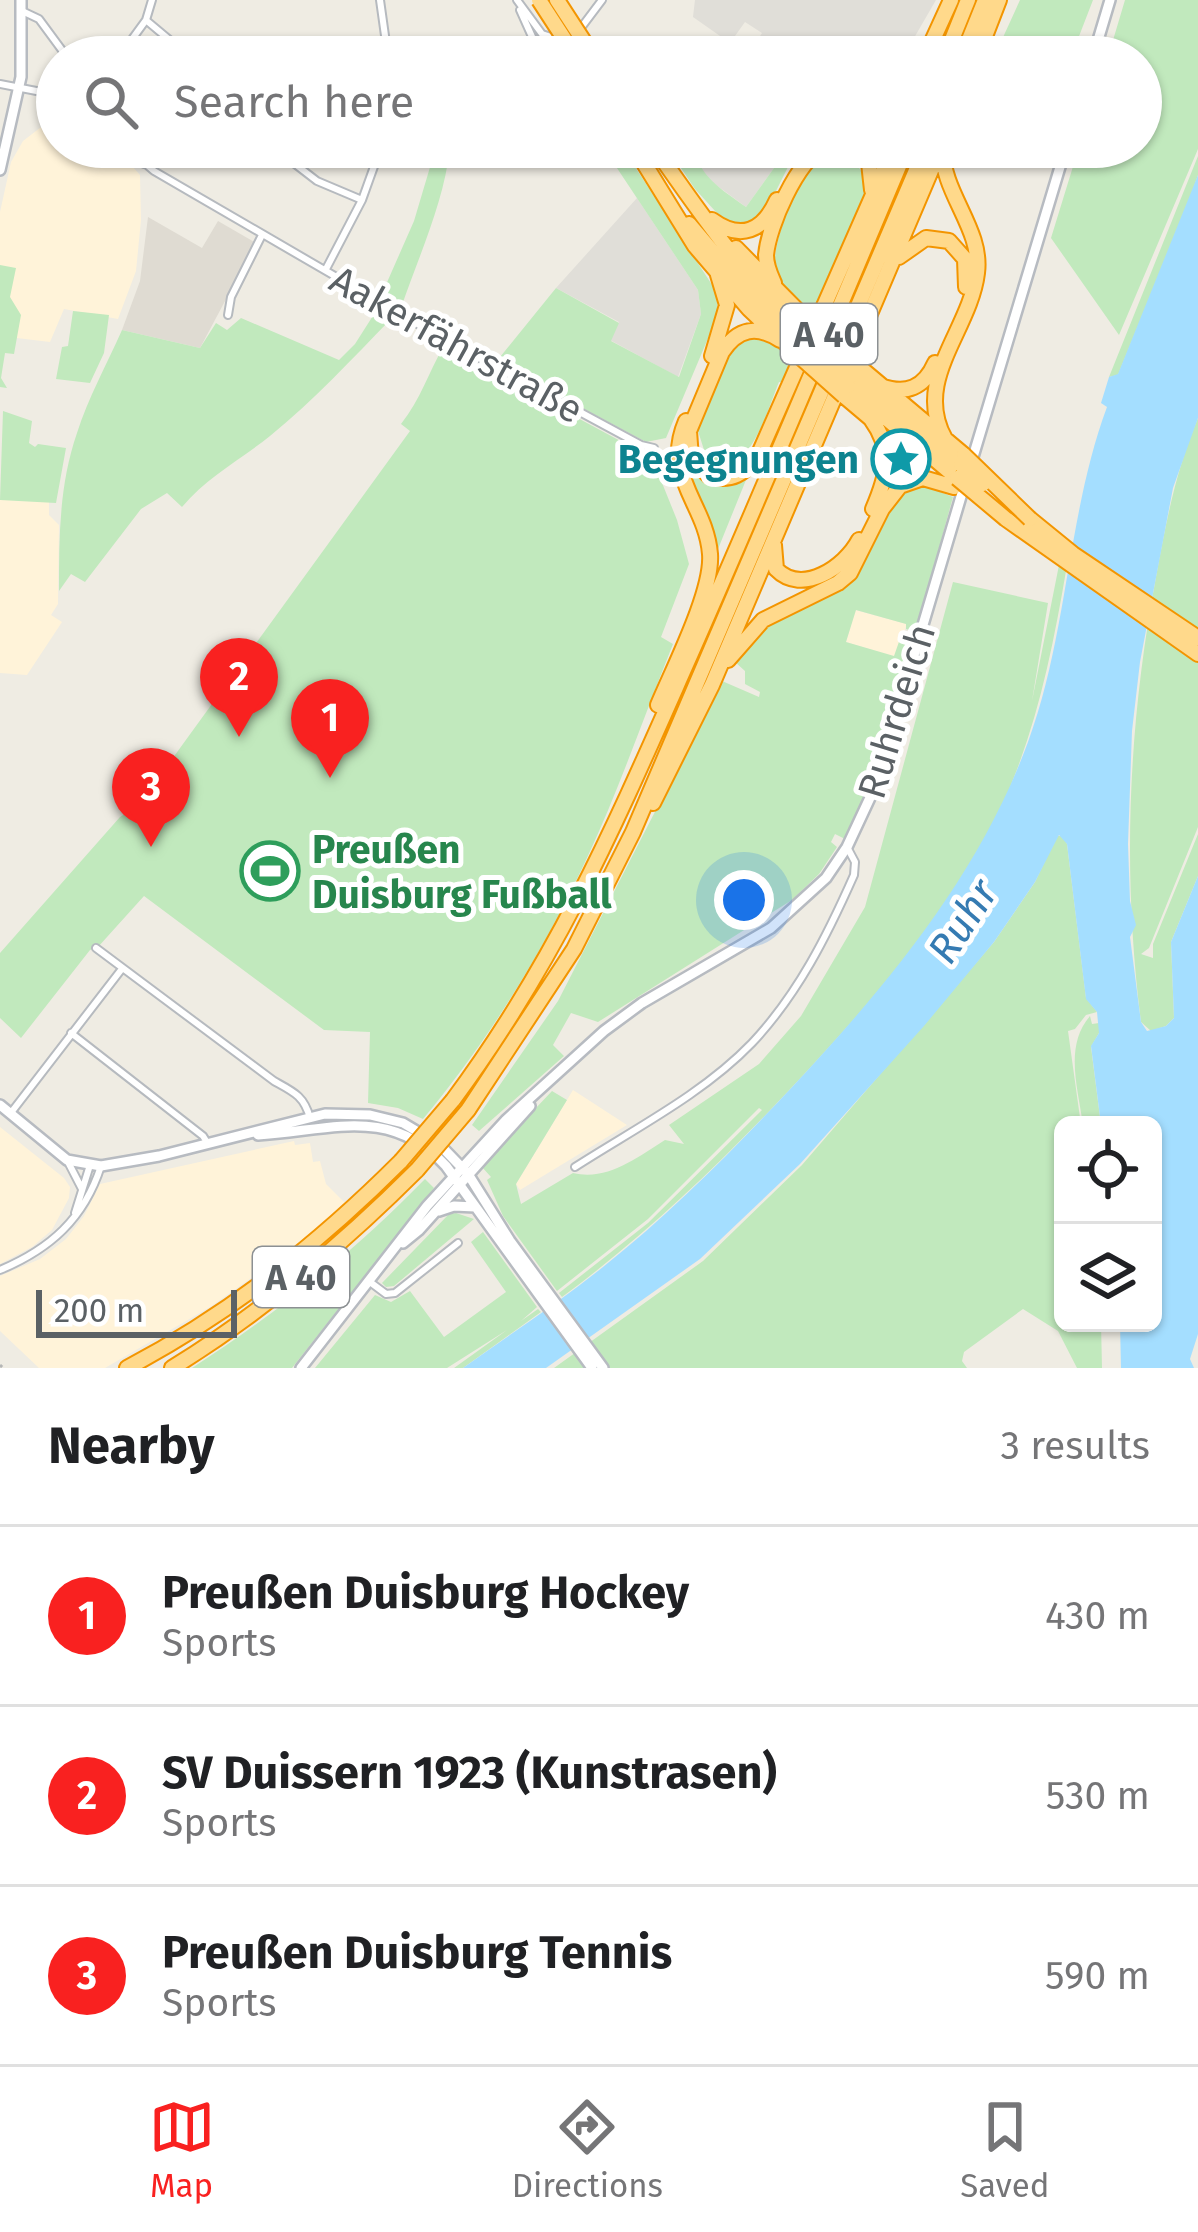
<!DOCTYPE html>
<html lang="en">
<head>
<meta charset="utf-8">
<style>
	:root { --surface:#fff; --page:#f2f2f2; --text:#202124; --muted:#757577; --line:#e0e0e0; --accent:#f92120 }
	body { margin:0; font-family:"Fira Sans",sans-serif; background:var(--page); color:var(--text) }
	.controls { position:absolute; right:36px; bottom:36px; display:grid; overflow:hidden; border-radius:18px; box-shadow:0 3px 9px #0004 }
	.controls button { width:108px; height:108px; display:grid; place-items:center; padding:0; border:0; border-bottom:3px solid var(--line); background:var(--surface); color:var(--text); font:60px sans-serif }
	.scale { position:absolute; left:36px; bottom:30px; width:201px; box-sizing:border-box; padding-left:12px; border:6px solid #5b6165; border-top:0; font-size:33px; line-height:42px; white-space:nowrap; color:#5b6165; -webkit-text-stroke:9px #fff; paint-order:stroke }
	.you { position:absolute; left:744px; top:900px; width:42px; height:42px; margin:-30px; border:9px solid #fff; border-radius:50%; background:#1a73e8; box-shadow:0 0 0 18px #1a73e833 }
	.badge { display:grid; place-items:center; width:78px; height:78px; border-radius:50%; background:var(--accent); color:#fff; font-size:39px; font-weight:700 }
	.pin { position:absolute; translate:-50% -99px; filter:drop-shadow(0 3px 6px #0008) }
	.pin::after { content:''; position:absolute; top:63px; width:42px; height:36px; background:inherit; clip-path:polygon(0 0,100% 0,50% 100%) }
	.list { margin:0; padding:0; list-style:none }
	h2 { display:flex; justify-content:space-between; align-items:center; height:156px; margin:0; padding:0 48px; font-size:51px }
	h2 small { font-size:39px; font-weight:400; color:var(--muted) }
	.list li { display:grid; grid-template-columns:78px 1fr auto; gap:36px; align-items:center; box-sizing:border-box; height:180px; padding:0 48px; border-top:3px solid var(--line) }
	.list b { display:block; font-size:45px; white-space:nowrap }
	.list p { margin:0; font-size:39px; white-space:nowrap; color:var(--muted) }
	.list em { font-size:39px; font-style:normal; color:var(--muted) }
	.icon { flex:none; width:66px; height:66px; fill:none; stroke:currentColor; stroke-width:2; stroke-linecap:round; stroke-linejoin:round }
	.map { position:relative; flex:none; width:1198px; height:1368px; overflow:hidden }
	.search { position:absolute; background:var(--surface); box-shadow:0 3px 9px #0004; left:36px; right:36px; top:36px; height:132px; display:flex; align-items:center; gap:30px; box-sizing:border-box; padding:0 42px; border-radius:66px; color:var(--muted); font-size:45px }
	.sheet { height:696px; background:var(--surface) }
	nav { display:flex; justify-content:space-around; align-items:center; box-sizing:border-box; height:168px; border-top:3px solid var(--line); background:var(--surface); font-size:33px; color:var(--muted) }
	nav a { display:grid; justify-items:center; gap:6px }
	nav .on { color:var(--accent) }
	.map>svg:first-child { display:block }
</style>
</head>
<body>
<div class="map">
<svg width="1198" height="1368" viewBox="0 0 1198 1368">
	<rect width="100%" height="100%" fill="#efece3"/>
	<!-- commercial -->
	<path fill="#fff3d9" d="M50 102 57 104V147H115L140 175 141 220 136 271 118 319 64 309 50 342 0 336V212L11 162 23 141 45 124Z
		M0 500H49V515L59 525 58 604 51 615 62 622 27 675 0 673Z
		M855 610 907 624 895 657 846 642Z
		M573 1090 627 1125 520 1190 516 1184Z
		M0 1127 64 1178 70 1187 69 1198 52 1230 32 1247 0 1264Z
		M294 1141 295 1145 310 1143 313 1162 320 1161 326 1184 345 1203 295 1247 210 1307 105 1368H39L0 1331V1276L40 1259 66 1239 84 1216 100 1184Z"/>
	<!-- industrial -->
	<path fill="#e0ded8" d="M695 0H936L903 57H747L762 33 745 22 730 43 693 17Z
		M693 147H789L746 207 708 179 697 166Z
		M637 198 698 290 701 314 678 377 610 340 619 322 556 288Z"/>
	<!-- education -->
	<path fill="#dfdbd2" d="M148 217 202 248 218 221 256 243 200 348 122 330 140 281Z"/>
	<!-- green -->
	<path fill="#c1e9bd" d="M1020 0H1093L1071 57H994Z
		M1125 0H1198V149L1119 335 1051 238 1079 147H1141V57H1108Z
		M436 147H450C444 203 419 255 401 308L381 296 414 221Z
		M603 147H622L718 294 717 317 666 438 646 442 496 362 556 288 619 323 611 341 679 377 701 314 698 290Z
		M667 147H693C700 177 721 189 746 207L789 147H798L766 211 752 226 726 223 695 189Z
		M835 151 851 156 868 181 862 205 813 316C800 303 783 290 776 272 768 250 799 173 818 159 823 155 829 154 835 151Z
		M1198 156V175L1190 198 1118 375 1109 377Z
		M0 265 16 268 10 297 21 315 14 354 5 353 1 378 7 388 0 387Z
		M73 311 109 315 104 353 90 383 56 379 62 347 68 346Z
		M376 311 392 318C352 359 314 400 270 436 240 460 207 477 182 507L167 493 141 509 85 582 71 574 59 591C59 538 59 485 77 433 88 398 107 364 122 330L200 348 216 323 227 330 241 318 339 360 355 344Z
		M753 336 771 341 794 360 786 382H779C770 403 752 468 724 463 717 462 711 457 705 453L698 431 725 361 737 343Z
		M444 346 652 458 677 520 689 564 661 637 673 644C644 716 619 790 586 860 543 952 488 1041 423 1119L398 1108 368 1103 370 1032 324 1030 144 896 98 947 90 950 21 1038 0 1018V953L120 817 138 806 410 431 401 424C421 399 428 373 444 346Z
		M3 411 32 421 29 443 35 447 38 444 66 448 56 503 0 500Z
		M1198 418V827L1149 948 1141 954 1153 958V944L1198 834V876L1171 942 1174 1018 1166 1026 1151 1031 1141 1022C1122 873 1128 726 1156 577 1166 522 1176 470 1198 418Z
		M687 459 700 477 748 475 716 554 684 470Z
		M920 484 953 497 916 632 906 629V624L856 610 846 642 894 656 901 636 914 638C895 706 881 778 845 839L835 834 831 842 837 847 819 874 792 900 598 1022 571 1013 553 1045 564 1056 479 1131 472 1125 558 1001 722 681 759 697 760 692 745 684V671L735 662C753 642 768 623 791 611 810 600 836 596 851 581 881 549 876 501 920 484Z
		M1059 565 1066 571C1052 653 1036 730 1002 806 957 905 881 991 809 1069 732 1152 653 1230 562 1297L559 1293 648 1223 762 1110 759 1108 648 1219 557 1291 503 1216 487 1180 491 1177 481 1166 552 1091 567 1100 516 1184 521 1204 573 1173C608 1181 636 1158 665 1140L684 1144 669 1125 759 1064 801 1016 865 907 953 582 1048 603 1032 701Z
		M1057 836H1063L1067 844 1086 998 1097 1012 1086 1015 1075 1029 1068 1031 1081 1125H1063V1323H1101L1102 1368H1077L1058 1331 1023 1309 964 1352 962 1361 967 1368H554L703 1261 802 1165 994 942 1035 882Z
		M1090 1016 1092 1024 1099 1023V1033L1091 1047 1101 1125H1083C1078 1088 1064 1046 1090 1016Z
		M425 1179 434 1188 292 1368H192C277 1313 354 1252 425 1179Z
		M456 1213 474 1219 394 1286 386 1287 382 1283 449 1214Z
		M483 1232 537 1307 521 1321 538 1309 541 1312 463 1368H454L507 1330 447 1368H315L375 1295 391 1302 410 1291 444 1337 506 1292 471 1242Z"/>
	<!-- water -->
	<path fill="#a4deff" d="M1198 175V418L1173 488 1140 662 1132 731 1128 844 1130 901 1136 925 1130 937 1141 1022 1147 1031 1166 1026 1174 1018 1171 942 1198 876V1334L1190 1359 1194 1368H1121L1120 1323H1153V1125H1101L1091 1046 1099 1033 1097 1012 1086 999 1067 844 1059 835 1035 882 994 942 924 1026 800 1164 700 1259 546 1368H463C509 1335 558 1303 603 1267 672 1212 734 1149 794 1085 889 983 979 875 1028 742 1068 634 1067 515 1107 407L1101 403 1109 377 1118 374Z"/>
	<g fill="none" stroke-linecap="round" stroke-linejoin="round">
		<defs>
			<path id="street" d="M380 0 388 57
				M517 0 542 34 560 40
				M520 10 533 39 529 47 530 57
				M22 11 39 19 67 57
				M147 21 190 57
				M119 57 146 20 152 0
				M559 57 602 0
				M0 84 57 95
				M126 147 154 171 426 329 641 445 654 448
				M273 147 317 181 362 200
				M144 164 163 147
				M326 269 362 200 381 147
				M228 315 231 297 262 235
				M96 948 274 1081C294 1092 304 1096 310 1118
				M71 1033 203 1136 208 1144
				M10 1114 121 970
				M67 1160 82 1189
				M575 1167C634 1129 703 1094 752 1043 798 994 827 936 854 875L855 862 847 847
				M75 1213 90 1165
				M0 1270C50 1249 84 1219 101 1166
				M370 1282 386 1294 395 1293 458 1243"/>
			<path id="secondary" d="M1093 57 1110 0
				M0 170 21 77V0
				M970 467 1066 147
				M0 1105 67 1160 101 1166 159 1156 325 1114 370 1115 403 1123 440 1145 468 1174 510 1241 603 1368
				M258 1135C329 1131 389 1104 446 1166L592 1368
				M439 1211 454 1206 475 1207
				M403 1243 419 1230 530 1106
				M301 1368 427 1206 506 1120 604 1031 642 1003 771 928 826 878 847 847 875 787 965 483"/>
			<path id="highway" d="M925 57 951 0
				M945 57 968 0
				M962 57 985 0
				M977 57 999 0
				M634 147 695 246 749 309 798 355
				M654 147C701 215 745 278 807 334
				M849 147 869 163 872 190
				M943 149C941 192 983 229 977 273 970 331 912 380 945 439
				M712 220C741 241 763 231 777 200
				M689 224 739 283 802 346
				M736 248 811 324
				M899 257 926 238 949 241 965 259 966 287
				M774 283C770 274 766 266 766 255 769 225 797 161 824 147
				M780 340C757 325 738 328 722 352L689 431 691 458 709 476C732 482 744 474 758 456L894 147
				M712 356 727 305 718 275
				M857 365 964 455
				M853 375 961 465
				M848 386 957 478
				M881 386C906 395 924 388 935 363
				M844 396 876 423
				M871 419C894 451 888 474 873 509
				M1006 519 1198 654
				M1030 519 1073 554 1198 638
				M774 545 776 569C802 596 845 567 859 540
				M728 660 763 620 838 583 850 573 882 509 900 486 923 478 954 487
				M658 705C673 669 713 591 710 554 706 503 662 477 686 421
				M653 803 712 685 941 147
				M453 1100C557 960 615 825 685 667 761 495 834 321 907 147
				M468 1110 574 949 633 832 926 147
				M127 1368C231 1313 318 1244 401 1161
				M172 1368C263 1312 342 1245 417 1170"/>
		</defs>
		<!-- street casing -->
		<use href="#street" stroke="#b6babf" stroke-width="10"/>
		<!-- secondary casing -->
		<use href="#secondary" stroke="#b7bbc1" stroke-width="14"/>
		<!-- highway casing -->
		<use href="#highway" stroke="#f39500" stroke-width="18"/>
		<!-- street -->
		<use href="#street" stroke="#fff" stroke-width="6"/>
		<!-- secondary -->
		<use href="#secondary" stroke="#fff" stroke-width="9"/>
		<!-- highway -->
		<use href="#highway" stroke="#ffd98b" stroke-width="14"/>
		<!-- rail -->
		<path stroke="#b5b6b6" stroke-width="3" stroke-dasharray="3 15" stroke-linecap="butt" d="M0 1365 3 1368"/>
		<defs>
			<path id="highway-bridge" d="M539 0 576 57
				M557 0 594 57
				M811 324 857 365
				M807 334 853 375
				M802 346 848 386
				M798 355 844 396
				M964 455 1030 519
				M961 465 983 484
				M957 478 1006 519
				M401 1161 453 1100
				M417 1170 468 1110"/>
		</defs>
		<!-- highway-bridge casing -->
		<use href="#highway-bridge" stroke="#f39500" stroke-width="18" stroke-linecap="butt"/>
		<!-- highway-bridge -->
		<use href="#highway-bridge" stroke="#ffd98b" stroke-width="14"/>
	</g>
	<!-- icons -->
	<defs>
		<symbol id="sight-ring" viewBox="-11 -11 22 22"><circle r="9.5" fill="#fff" stroke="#0f9aa8" stroke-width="1.5"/><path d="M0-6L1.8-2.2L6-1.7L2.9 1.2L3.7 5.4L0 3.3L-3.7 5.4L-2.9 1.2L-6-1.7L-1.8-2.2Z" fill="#0f9aa8"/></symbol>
		<symbol id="stadium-ring" viewBox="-11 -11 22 22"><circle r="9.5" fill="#fff" stroke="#2e9e5b" stroke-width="1.5"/><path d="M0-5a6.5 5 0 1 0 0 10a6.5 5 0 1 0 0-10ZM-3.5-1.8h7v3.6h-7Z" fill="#2e9e5b"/></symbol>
	</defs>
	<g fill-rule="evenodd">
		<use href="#sight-ring" x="868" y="426" width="66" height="66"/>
		<use href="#stadium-ring" x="237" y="838" width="66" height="66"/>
	</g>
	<g text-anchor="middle" stroke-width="10" stroke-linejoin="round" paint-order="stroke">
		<!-- shield labels -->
		<g fill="#fff" stroke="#8c9093" stroke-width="3">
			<rect x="781" y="304" width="96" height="60" rx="9"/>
			<rect x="253" y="1247" width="96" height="60" rx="9"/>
		</g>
		<g font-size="36" font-weight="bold" fill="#5b6165">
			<text x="829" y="347">A 40</text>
			<text x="301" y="1290">A 40</text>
		</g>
		<!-- street labels -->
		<g font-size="39" fill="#5b6165" stroke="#fff">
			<text transform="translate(457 344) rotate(29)" y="14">Aakerfährstraße</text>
			<text transform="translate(896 711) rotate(-73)" y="14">Ruhrdeich</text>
		</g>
		<!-- culture labels -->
		<g font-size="39" font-weight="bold" fill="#0d838f" stroke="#fff" text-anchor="end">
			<text x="859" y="473">Begegnungen</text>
		</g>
		<!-- leisure labels -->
		<g font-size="39" font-weight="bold" fill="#27864d" stroke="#fff" text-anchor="start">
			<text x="312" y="863">Preußen<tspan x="312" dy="45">Duisburg Fußball</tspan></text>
		</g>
		<!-- water labels -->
		<g font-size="42" font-style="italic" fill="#357bb2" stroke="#fff">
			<text transform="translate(962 921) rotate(-57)" y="15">Ruhr</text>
		</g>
	</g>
</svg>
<div class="controls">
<button><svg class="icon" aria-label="locate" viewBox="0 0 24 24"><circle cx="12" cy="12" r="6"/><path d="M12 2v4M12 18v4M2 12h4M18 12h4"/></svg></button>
<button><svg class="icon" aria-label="layers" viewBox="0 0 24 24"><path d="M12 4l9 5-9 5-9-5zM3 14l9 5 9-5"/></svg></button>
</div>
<div class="scale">200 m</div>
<div class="you"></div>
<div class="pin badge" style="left:330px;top:778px">1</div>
<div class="pin badge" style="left:239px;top:737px">2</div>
<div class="pin badge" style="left:151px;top:847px">3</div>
<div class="search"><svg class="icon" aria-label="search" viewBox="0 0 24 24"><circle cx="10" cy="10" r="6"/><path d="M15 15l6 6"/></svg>Search here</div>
</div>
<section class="sheet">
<h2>Nearby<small>3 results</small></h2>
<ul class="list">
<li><span class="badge">1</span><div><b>Preußen Duisburg Hockey</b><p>Sports</p></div><em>430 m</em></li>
<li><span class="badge">2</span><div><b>SV Duissern 1923 (Kunstrasen)</b><p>Sports</p></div><em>530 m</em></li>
<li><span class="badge">3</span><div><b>Preußen Duisburg Tennis</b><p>Sports</p></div><em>590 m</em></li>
</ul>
</section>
<nav>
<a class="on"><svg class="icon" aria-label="map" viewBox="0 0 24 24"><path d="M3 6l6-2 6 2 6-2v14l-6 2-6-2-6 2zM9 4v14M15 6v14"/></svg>Map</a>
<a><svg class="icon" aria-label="directions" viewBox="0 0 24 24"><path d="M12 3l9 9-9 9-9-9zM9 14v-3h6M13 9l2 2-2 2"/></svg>Directions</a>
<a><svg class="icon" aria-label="saved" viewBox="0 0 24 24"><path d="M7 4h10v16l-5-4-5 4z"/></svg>Saved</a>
</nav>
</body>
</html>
